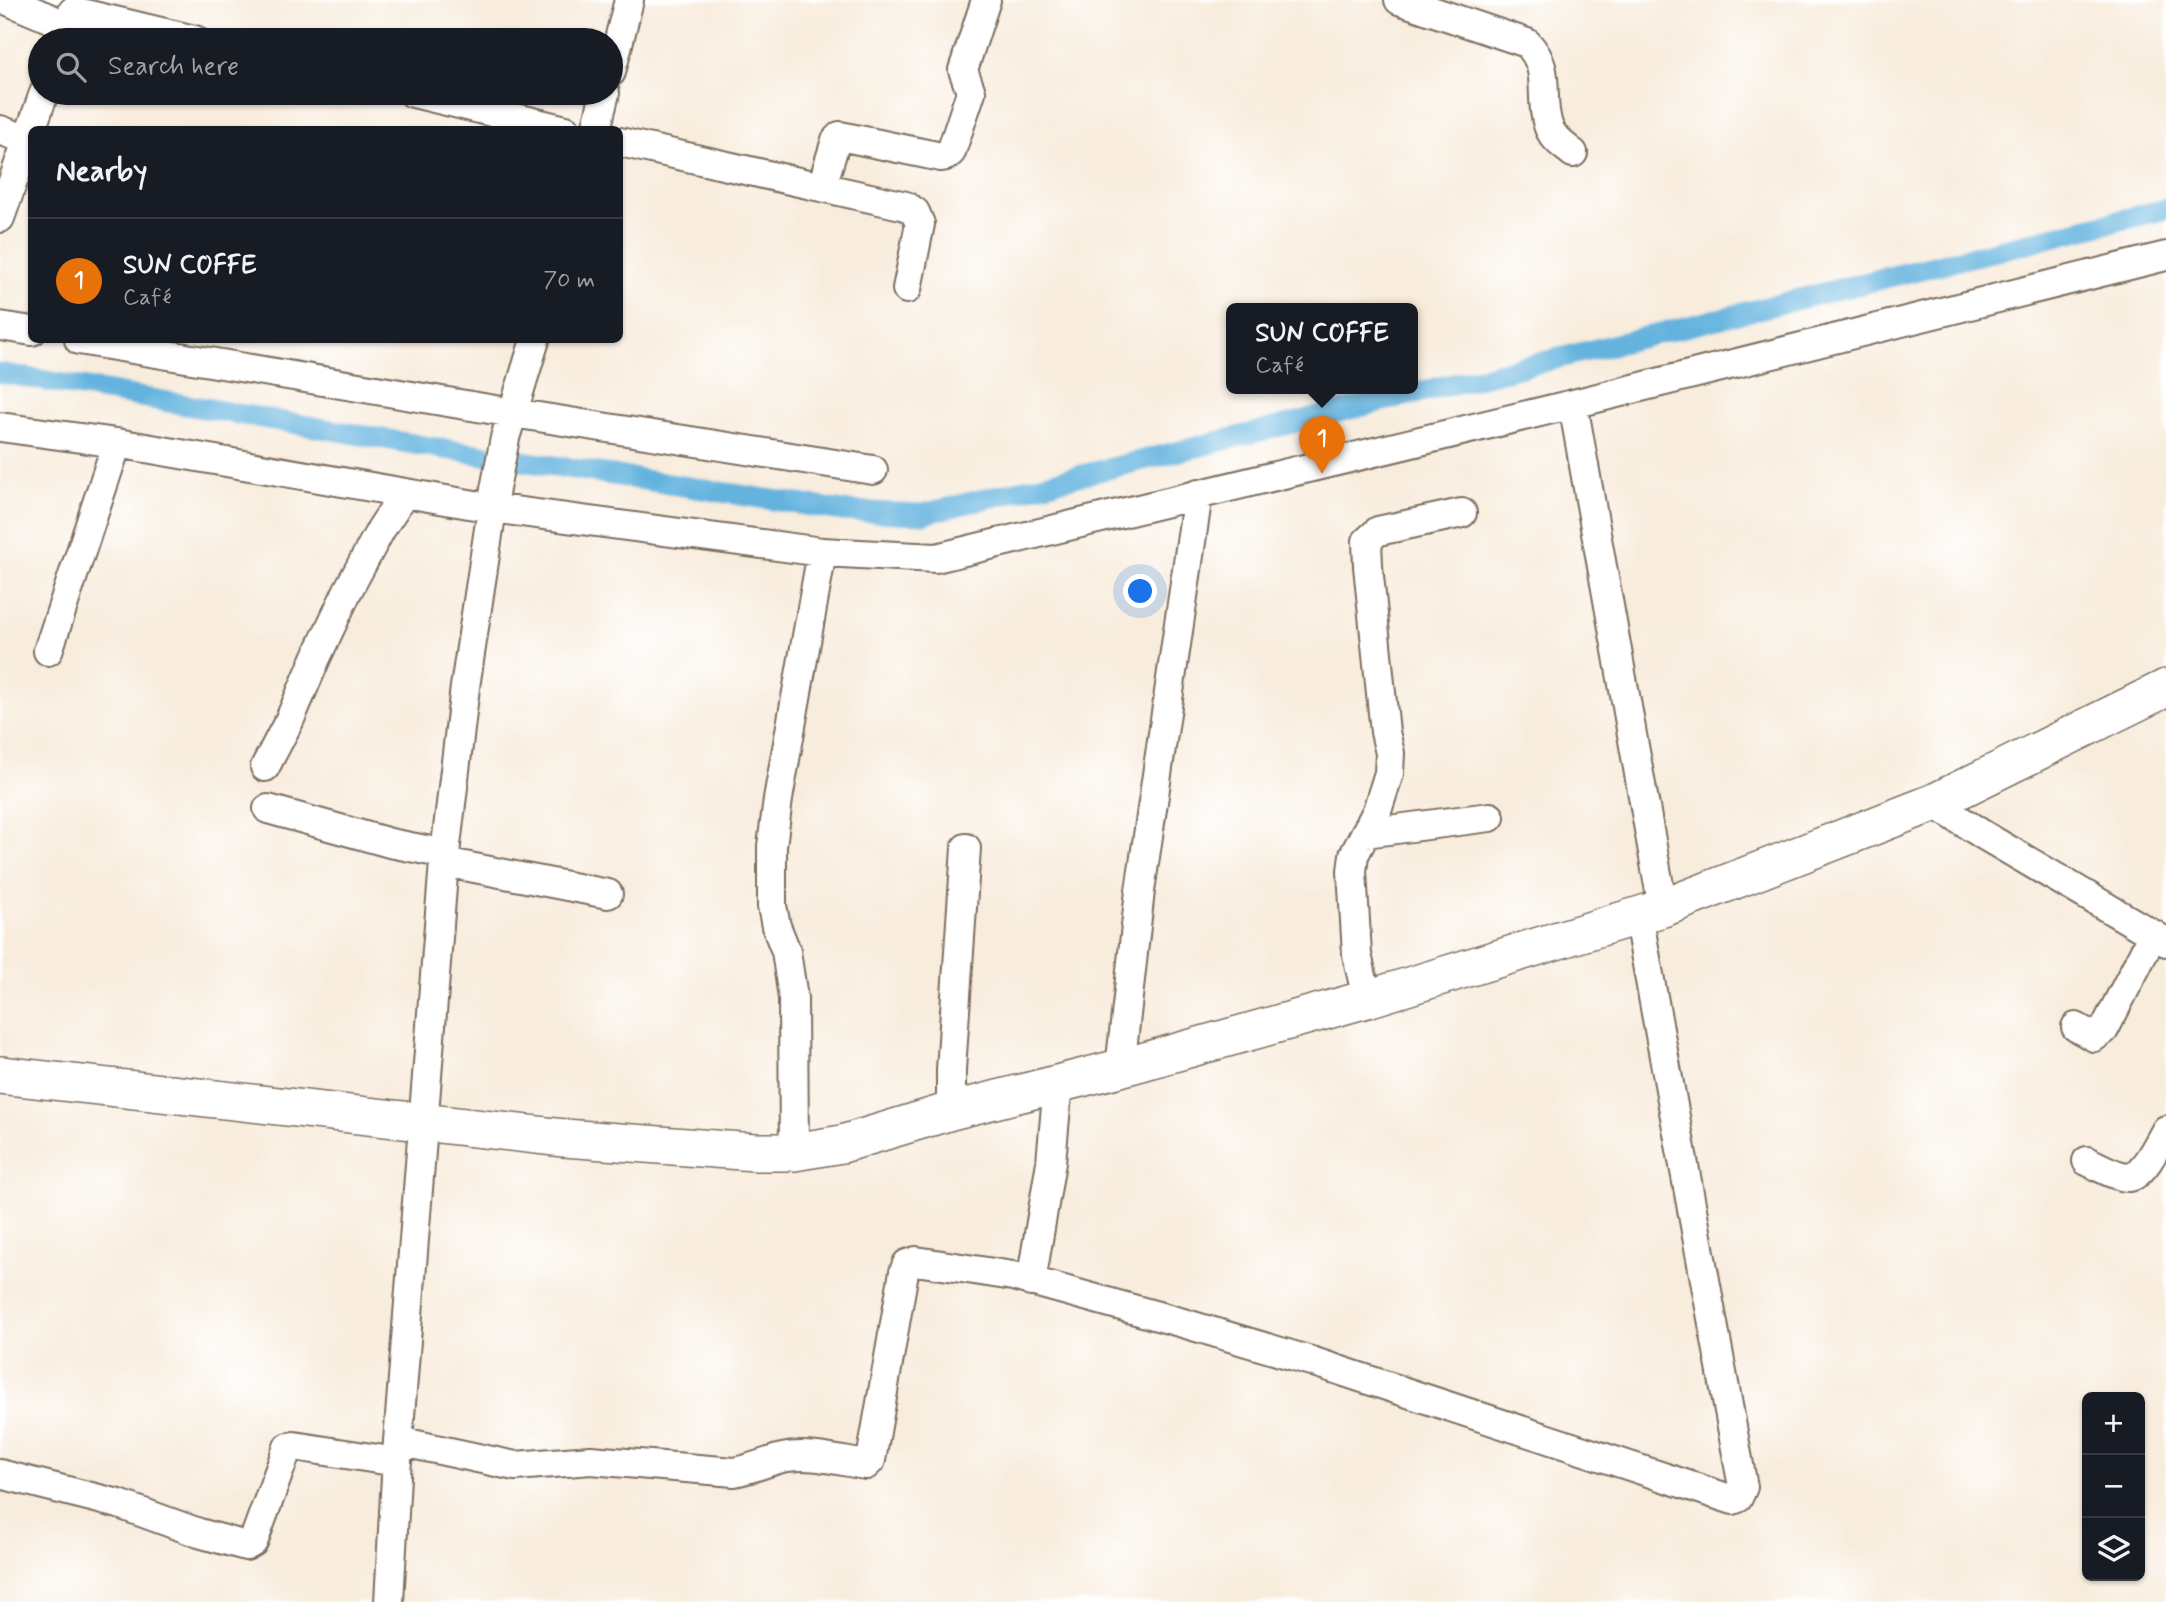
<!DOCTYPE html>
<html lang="en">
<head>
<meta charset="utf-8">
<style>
	:root { --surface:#171b24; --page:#20242c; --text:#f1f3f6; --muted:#9ea1a6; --line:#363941; --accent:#7c3aed }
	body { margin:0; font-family:Mynerve,sans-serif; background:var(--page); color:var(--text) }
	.controls { position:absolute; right:21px; bottom:21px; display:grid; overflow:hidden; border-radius:10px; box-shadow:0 2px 5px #0004 }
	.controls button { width:63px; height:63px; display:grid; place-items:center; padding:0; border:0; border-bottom:2px solid var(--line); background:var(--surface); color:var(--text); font:35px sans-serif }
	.you { position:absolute; left:1141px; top:592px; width:24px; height:24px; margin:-18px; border:5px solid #fff; border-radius:50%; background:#1a73e8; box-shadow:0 0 0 10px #1a73e833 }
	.badge { display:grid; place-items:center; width:46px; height:46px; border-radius:50%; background:var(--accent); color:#fff; font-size:23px; font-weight:700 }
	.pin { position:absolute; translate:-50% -58px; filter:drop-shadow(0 2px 4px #0008) }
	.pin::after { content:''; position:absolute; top:37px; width:24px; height:21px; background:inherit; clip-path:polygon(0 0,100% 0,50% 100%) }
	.popup { position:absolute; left:1226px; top:303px; width:192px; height:91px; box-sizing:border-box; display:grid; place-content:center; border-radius:10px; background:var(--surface); filter:drop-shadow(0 2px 5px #0005); font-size:23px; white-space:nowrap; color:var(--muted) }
	.popup b { font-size:26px; color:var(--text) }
	.popup::after { content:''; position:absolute; left:50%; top:100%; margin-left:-14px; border:14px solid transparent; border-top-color:var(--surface) }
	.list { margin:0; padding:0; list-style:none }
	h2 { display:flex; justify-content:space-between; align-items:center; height:91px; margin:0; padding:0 28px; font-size:30px }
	h2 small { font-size:23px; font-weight:400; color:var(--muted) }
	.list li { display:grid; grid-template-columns:46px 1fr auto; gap:21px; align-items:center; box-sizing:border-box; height:126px; padding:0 28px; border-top:2px solid var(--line) }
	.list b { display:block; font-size:26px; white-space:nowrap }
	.list p { margin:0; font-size:23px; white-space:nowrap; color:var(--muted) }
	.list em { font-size:23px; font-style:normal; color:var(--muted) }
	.icon { flex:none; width:38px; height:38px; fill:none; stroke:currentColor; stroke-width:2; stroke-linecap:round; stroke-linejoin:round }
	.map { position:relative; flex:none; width:2166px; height:1602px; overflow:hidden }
	.search { position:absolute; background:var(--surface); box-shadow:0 2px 5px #0004; left:28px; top:28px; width:595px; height:77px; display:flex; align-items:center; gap:18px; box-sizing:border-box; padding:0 24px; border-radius:38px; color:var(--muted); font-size:26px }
	.panel { position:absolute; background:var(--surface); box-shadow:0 2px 5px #0004; left:28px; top:126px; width:595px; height:217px; border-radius:10px }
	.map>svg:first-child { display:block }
</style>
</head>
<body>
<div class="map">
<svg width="2166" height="1602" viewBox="0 0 2166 1602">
	<rect width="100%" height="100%" fill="#fff"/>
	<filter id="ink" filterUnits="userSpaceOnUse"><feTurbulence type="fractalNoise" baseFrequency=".0143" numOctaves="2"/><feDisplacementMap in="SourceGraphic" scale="14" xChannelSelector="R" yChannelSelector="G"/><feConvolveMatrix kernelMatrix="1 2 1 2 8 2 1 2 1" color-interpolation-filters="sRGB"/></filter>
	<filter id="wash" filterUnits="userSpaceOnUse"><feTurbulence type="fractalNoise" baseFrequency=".00686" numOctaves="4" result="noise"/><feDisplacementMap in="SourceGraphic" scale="28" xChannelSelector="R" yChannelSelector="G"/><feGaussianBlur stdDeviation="1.57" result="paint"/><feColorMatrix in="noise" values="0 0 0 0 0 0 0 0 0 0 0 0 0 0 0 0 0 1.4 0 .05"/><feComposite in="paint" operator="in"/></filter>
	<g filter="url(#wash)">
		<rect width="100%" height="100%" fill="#f8ecdc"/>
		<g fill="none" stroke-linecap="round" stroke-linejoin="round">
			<!-- canal -->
			<path stroke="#64b3de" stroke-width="21" d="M0 373 419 445 844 511 923 514 2166 209"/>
		</g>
	</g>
	<g filter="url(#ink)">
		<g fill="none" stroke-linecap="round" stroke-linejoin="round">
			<defs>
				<path id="minor" d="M6 0 68 26
					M1399 0 1527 43C1553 70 1538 94 1548 125 1552 138 1563 145 1573 153
					M73 11 195 40
					M611 72 629 0
					M413 93 566 130
					M0 130 27 140
					M596 130 605 93
					M620 142 906 206 915 212 920 224 907 289
					M822 186 836 140 840 136 941 157 946 156 951 152 971 92 963 70 986 0
					M0 218 44 93
					M0 326 32 331
					M79 340 513 413 873 470
					M1573 404 1663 908
					M0 427 117 443 492 508 822 552 936 558 1573 404 2166 256
					M48 651 117 443
					M265 767 290 719 316 658 348 590 381 529 404 494
					M1933 803 1985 836 2166 942
					M268 809 390 843 446 854
					M1365 833 1490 817
					M444 862 608 894
					M1367 999 1357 954 1352 871 1354 855 1377 811 1389 773 1390 753 1385 732 1368 566 1367 541 1378 531 1462 513
					M2076 1027 2094 1037 2104 1030 2153 934
					M1120 1068 1140 891 1198 494
					M951 1111V1070L966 848
					M794 1152 793 998 786 951 776 926 772 906V846L778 799 822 552
					M2087 1161C2098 1166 2116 1177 2129 1177 2143 1176 2159 1142 2166 1130
					M1031 1282 1051 1162 1058 1084
					M398 1441 515 1466 591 1460 734 1472C751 1469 766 1462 782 1458 808 1452 840 1461 866 1465L871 1460 904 1272 907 1264 916 1261 1013 1276 1183 1323 1311 1361 1733 1500 1738 1498 1743 1487 1638 915
					M0 1474 119 1504 199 1533 246 1546 253 1542 255 1537 288 1447 294 1446 397 1462
					M389 1602 398 1441 444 862 465 687 495 489 505 438 535 340"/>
				<path id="major" d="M0 1075 564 1138 755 1152H794L842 1144 951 1111 1120 1068 1367 999 1663 908 1933 803 2166 688"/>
			</defs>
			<!-- minor casing -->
			<use href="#minor" stroke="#7d6e60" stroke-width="32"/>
			<!-- major casing -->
			<use href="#major" stroke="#7d6e60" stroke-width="40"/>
			<!-- minor -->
			<use href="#minor" stroke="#fff" stroke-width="28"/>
			<!-- major -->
			<use href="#major" stroke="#fff" stroke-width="37"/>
		</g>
	</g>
</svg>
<div class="controls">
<button>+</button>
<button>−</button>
<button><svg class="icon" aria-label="layers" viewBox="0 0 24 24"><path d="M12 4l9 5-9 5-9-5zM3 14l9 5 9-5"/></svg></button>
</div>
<div class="you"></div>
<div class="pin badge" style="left:1322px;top:474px;background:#e8710a">1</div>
<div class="popup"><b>SUN COFFE</b>Café</div>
<div class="search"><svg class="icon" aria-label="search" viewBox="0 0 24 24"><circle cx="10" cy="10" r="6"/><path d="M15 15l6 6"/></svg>Search here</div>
<section class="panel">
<h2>Nearby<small></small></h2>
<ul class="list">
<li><span class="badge" style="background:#e8710a">1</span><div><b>SUN COFFE</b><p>Café</p></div><em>70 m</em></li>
</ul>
</section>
</div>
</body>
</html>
